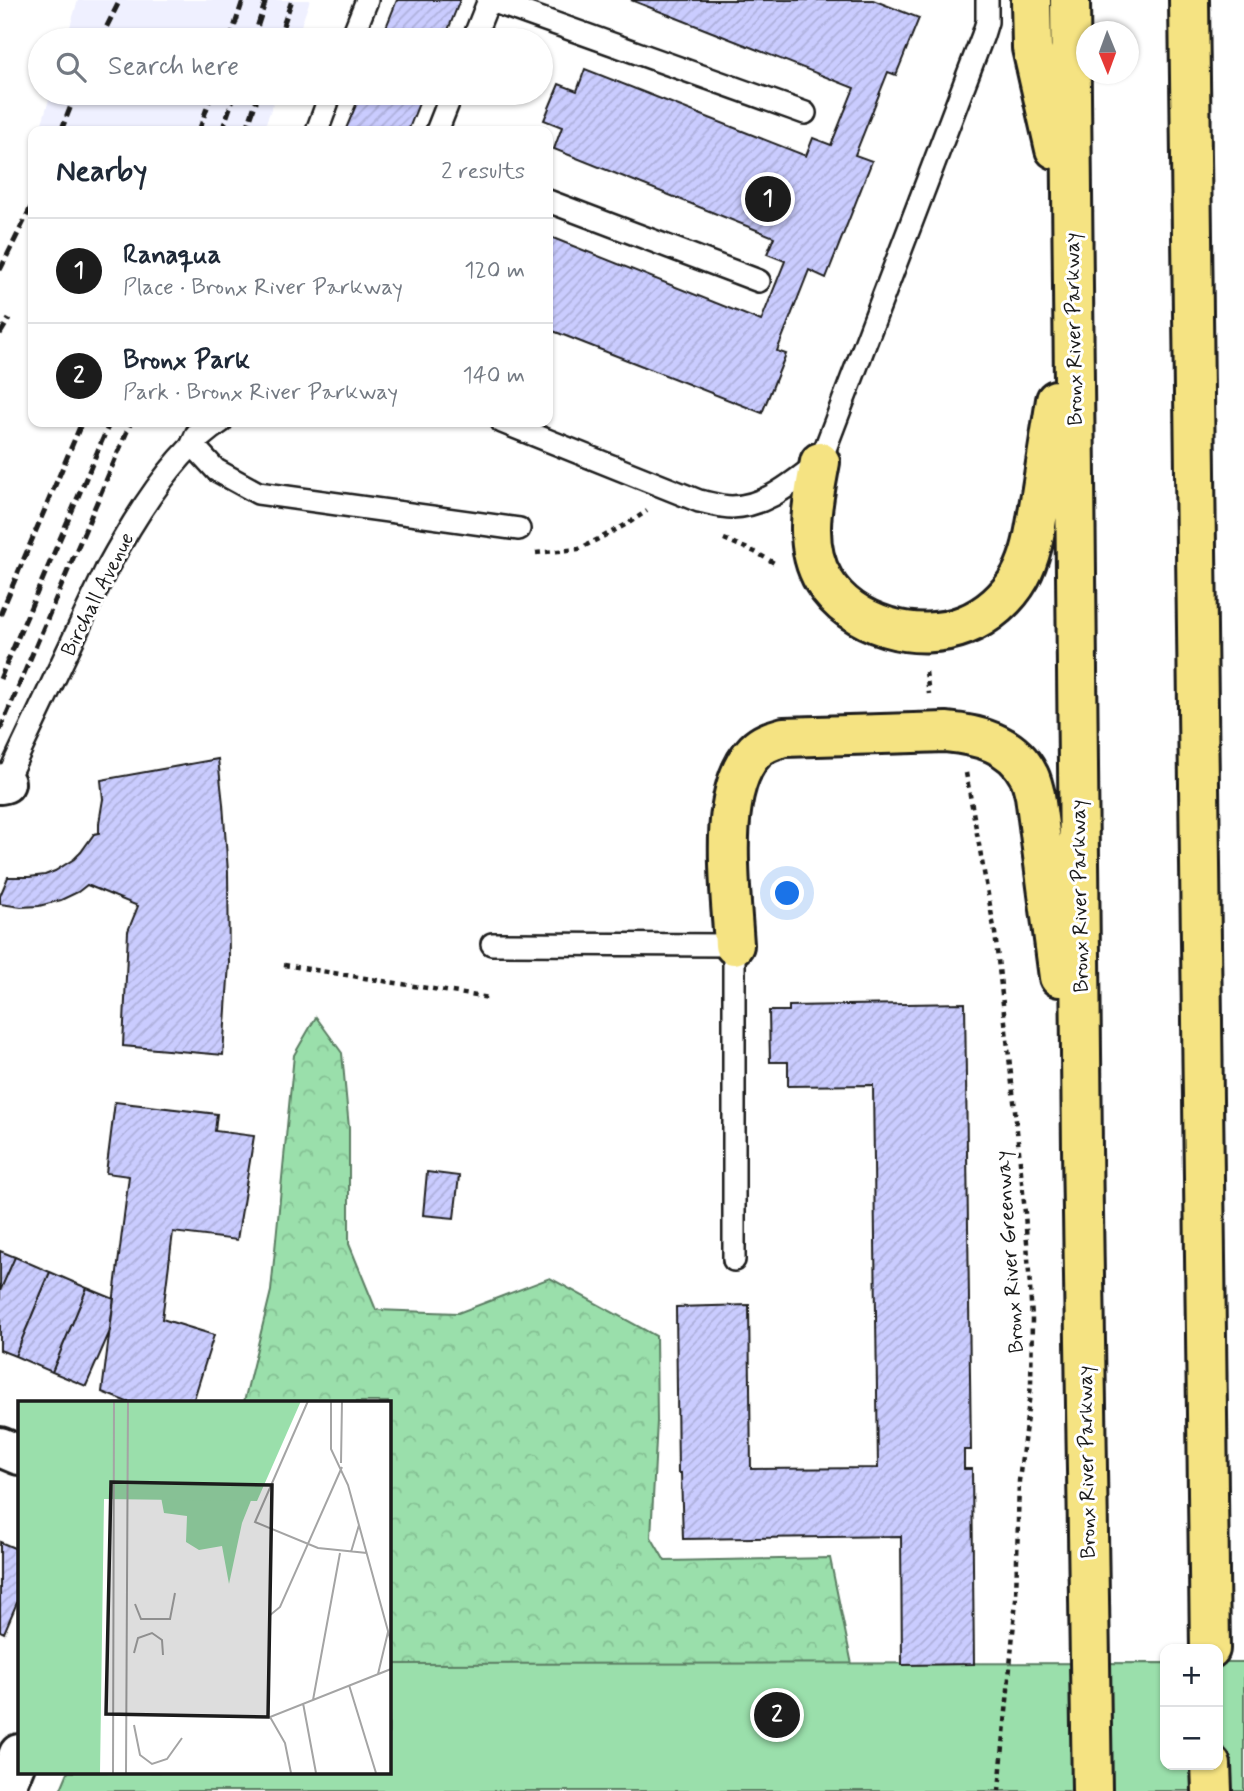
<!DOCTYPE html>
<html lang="en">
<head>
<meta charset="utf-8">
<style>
	:root { --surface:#fff; --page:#f6f6f7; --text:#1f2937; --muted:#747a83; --line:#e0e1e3; --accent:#1c1c1c }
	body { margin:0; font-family:Mynerve,sans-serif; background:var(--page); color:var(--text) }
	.controls { position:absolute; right:21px; bottom:21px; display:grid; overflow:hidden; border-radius:14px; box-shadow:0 2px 5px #0004 }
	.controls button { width:63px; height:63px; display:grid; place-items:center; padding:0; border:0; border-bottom:2px solid var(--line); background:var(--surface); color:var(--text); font:35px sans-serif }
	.compass { position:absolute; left:1076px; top:21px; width:63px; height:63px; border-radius:50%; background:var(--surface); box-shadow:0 2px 5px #0004; rotate:179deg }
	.you { position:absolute; left:788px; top:894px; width:24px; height:24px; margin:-18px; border:5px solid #fff; border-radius:50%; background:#1a73e8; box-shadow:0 0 0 10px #1a73e833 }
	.badge { display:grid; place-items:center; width:46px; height:46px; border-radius:50%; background:var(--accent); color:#fff; font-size:23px; font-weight:700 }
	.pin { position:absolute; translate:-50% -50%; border:4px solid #fff; box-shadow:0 2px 7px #0006 }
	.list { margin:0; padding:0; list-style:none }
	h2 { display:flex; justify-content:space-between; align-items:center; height:91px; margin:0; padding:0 28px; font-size:30px }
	h2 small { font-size:23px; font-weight:400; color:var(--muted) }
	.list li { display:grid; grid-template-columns:46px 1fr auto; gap:21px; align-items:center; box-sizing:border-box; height:105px; padding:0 28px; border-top:2px solid var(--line) }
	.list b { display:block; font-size:26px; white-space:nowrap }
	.list p { margin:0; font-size:23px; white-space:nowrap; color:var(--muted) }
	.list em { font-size:23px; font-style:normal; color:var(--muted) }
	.icon { flex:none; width:38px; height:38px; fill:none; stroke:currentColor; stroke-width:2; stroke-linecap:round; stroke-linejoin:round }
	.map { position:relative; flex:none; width:1244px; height:1791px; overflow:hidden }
	.search { position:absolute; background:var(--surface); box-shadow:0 2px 5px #0004; left:28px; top:28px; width:525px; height:77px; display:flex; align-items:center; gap:18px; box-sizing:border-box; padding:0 24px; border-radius:38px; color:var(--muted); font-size:26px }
	.panel { position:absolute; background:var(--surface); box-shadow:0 2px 5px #0004; left:28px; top:126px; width:525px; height:301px; border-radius:14px }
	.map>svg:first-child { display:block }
</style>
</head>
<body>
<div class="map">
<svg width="1244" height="1791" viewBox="0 0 1244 1791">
	<defs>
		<pattern id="forest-crowns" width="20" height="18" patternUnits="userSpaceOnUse" patternTransform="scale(1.75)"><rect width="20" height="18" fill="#9adfab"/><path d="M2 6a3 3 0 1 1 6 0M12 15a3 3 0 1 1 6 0" fill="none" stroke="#84bf93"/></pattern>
		<pattern id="building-hatch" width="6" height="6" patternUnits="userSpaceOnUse" patternTransform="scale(1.75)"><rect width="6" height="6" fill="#caccff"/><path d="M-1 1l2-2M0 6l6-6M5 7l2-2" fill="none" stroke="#adafda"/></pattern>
	</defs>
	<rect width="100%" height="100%" fill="#fff"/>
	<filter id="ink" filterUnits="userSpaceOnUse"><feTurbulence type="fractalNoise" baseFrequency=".0143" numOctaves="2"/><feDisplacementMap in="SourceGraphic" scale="14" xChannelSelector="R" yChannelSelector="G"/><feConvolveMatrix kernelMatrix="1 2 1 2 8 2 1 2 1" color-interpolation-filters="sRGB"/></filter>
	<g filter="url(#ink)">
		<!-- built -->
		<path fill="#eff0ff" d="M78 0H310L296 40H66Z
			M51 93H277L263 131H55L42 123Z"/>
		<!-- forest -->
		<path fill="url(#forest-crowns)" stroke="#5b7e64" stroke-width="2" d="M316 1017 342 1053 349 1128V1244L376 1310 458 1313 550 1278 656 1336 657 1421 651 1537 665 1561 830 1558 856 1684 893 1769 103 1791 388 1772V1402H244L271 1291 294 1055Z"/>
		<!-- green -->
		<path fill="#9adfab" stroke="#5b7e64" stroke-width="2" d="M1218 1662H1244V1791H60L68 1772H388L389 1664 1165 1663V1765H1218Z"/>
		<!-- building -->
		<path fill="url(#building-hatch)" stroke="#1c1c1c" stroke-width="2" d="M397 0H460L444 40H381Z
			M631 0H873L919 18 896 75 888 72 855 155 872 161 826 278 809 270 777 351 786 354 762 413 548 329V236L761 321 785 261 767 254 774 237 554 149 562 127 544 120 559 84 577 91 585 69 806 156 813 138 831 145 854 88Z
			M361 93H423L408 131H345Z
			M218 759 223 804 228 872 229 963 223 1055 123 1046 128 931 138 906 87 885 78 892 61 900 39 906 21 907 0 904V896L8 877H29L45 875 55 871 74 859 81 852 94 834 99 833V823L103 799 101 780Z
			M965 1003 971 1450H964V1469H972L974 1664 902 1665 901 1536 683 1539 681 1473H678L676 1307 749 1305 751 1469 878 1468 873 1085 788 1086V1062H770L769 1011H789V1006Z
			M115 1102 217 1114 215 1131 254 1136 237 1240 173 1232 162 1319 214 1335 193 1402H127L102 1392 129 1176 106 1173Z
			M427 1172 459 1176 454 1218 423 1215Z
			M0 1251 15 1257 0 1291Z
			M15 1257 50 1272 15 1356 0 1350V1291Z
			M50 1272 87 1288 52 1372 15 1356Z
			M87 1288 114 1299 110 1331 86 1386 52 1372Z
			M0 1542 19 1550V1598L4 1633 0 1631Z"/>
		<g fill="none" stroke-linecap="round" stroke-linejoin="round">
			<defs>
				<path id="service" d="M489 0 805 113
					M351 40 367 0
					M473 40 489 0
					M317 131 331 93
					M437 131 452 93
					M548 201 759 281
					M502 422 699 501C709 503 721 507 732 507 767 506 793 482 820 462L983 35 987 22V0
					M197 433 192 444 216 470 258 493 519 529
					M5 783 106 570C132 522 175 450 221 422
					M492 944 734 945V1260"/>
				<path id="minor" d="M0 784 5 783
					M0 1447 19 1455
					M4 1791 19 1754"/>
				<path id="motorway" d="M1031 0 1032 48 1055 149
					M1070 0 1082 1148 1092 1791
					M1189 0 1210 1649
					M820 462C813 500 802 545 824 581 851 626 918 644 965 625 988 616 1008 598 1020 577 1034 552 1036 522 1041 495 1046 463 1051 432 1056 400
					M734 945C731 892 716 791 755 751 764 742 774 740 784 737L946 732C978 735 1012 743 1028 774 1032 780 1033 788 1035 795L1059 977
					M1211 1765 1212 1791"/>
			</defs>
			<!-- service casing -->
			<use href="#service" stroke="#1c1c1c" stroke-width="26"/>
			<!-- minor casing -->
			<use href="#minor" stroke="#1c1c1c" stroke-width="44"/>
			<!-- motorway casing -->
			<use href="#motorway" stroke="#1c1c1c" stroke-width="44"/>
			<!-- path -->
			<path stroke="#1c1c1c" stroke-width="4.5" stroke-dasharray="5 5" stroke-linecap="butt" d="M724 539 755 552 776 564
				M536 553 579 549 629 523 647 511
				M926 672 929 694
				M966 773 995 933 1015 1110 1025 1213 1032 1318 1031 1385 1019 1481 1016 1599 999 1791
				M284 965 489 998"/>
			<!-- service -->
			<use href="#service" stroke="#fff" stroke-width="21"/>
			<!-- minor -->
			<use href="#minor" stroke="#fff" stroke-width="38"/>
			<!-- motorway -->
			<use href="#motorway" stroke="#f5e382" stroke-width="38"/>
			<!-- rail -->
			<path stroke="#1c1c1c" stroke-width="5" stroke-dasharray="10 5" stroke-linecap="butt" d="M100 40 120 0
				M230 40 243 0
				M253 40 266 0
				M278 40 292 0
				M61 131 76 93
				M199 131 212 93
				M222 131 235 93
				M246 131 259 93
				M0 270 33 203
				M0 334 9 319
				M0 615 82 422
				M0 679 110 422
				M0 730 131 422"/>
		</g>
	</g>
	<g text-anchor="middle" stroke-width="6" stroke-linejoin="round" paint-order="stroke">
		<!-- street labels -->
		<g font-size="21" fill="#1c1c1c" stroke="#fff">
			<text transform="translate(1073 329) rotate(-91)" y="7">Bronx River Parkway</text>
			<text transform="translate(97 594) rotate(-63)" y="7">Birchall Avenue</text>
			<text transform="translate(1079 896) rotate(-91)" y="7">Bronx River Parkway</text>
			<text transform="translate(1009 1252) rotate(-94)" y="7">Bronx River Greenway</text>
			<text transform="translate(1086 1462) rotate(-91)" y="7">Bronx River Parkway</text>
		</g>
	</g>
	<!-- overview -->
	<g transform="translate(18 1401)">
		<rect width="373" height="373" fill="#fff"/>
		<path d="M236 92 224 122 211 183 204 145 181 149 168 141 169 115 146 112 143 96Z" fill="#9adfab"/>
		<path d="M0 0H283L239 100 86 98 82 372H0Z" fill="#9adfab"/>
		<path fill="none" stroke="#a4a4a4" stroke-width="2" d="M290 0 237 121 300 147 349 152M313 0V48L330 84 373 241M323 62 324 0M333 151 341 124M117 203 123 218H152L157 192M251 215 262 206 324 66M116 252 120 237 134 232 144 239 145 254M360 273 370 231M331 284 358 372M295 299 322 152M285 302 298 372M116 324 122 354 134 363 149 358 164 337M95 372 96 0M108 372 110 0M273 372 267 342 252 316 373 268"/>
		<path fill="#1c1c1c" fill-opacity="0.15" stroke="#1c1c1c" stroke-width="3.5" d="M93 81 254 84 250 316 88 313Z"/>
		<rect width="373" height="373" fill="none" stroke="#1c1c1c" stroke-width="3.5"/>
	</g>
</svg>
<div class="controls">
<button>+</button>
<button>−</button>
</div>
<svg class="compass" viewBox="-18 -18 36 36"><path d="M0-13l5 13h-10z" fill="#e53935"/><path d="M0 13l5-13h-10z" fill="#747a83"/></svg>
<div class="you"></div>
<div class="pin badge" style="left:768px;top:199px">1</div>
<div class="pin badge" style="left:777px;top:1715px">2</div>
<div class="search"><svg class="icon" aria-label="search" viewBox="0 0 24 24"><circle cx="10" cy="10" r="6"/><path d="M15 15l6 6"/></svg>Search here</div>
<section class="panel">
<h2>Nearby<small>2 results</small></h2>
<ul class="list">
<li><span class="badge">1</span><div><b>Ranaqua</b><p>Place · Bronx River Parkway</p></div><em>120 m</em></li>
<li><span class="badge">2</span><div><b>Bronx Park</b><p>Park · Bronx River Parkway</p></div><em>140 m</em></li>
</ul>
</section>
</div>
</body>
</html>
